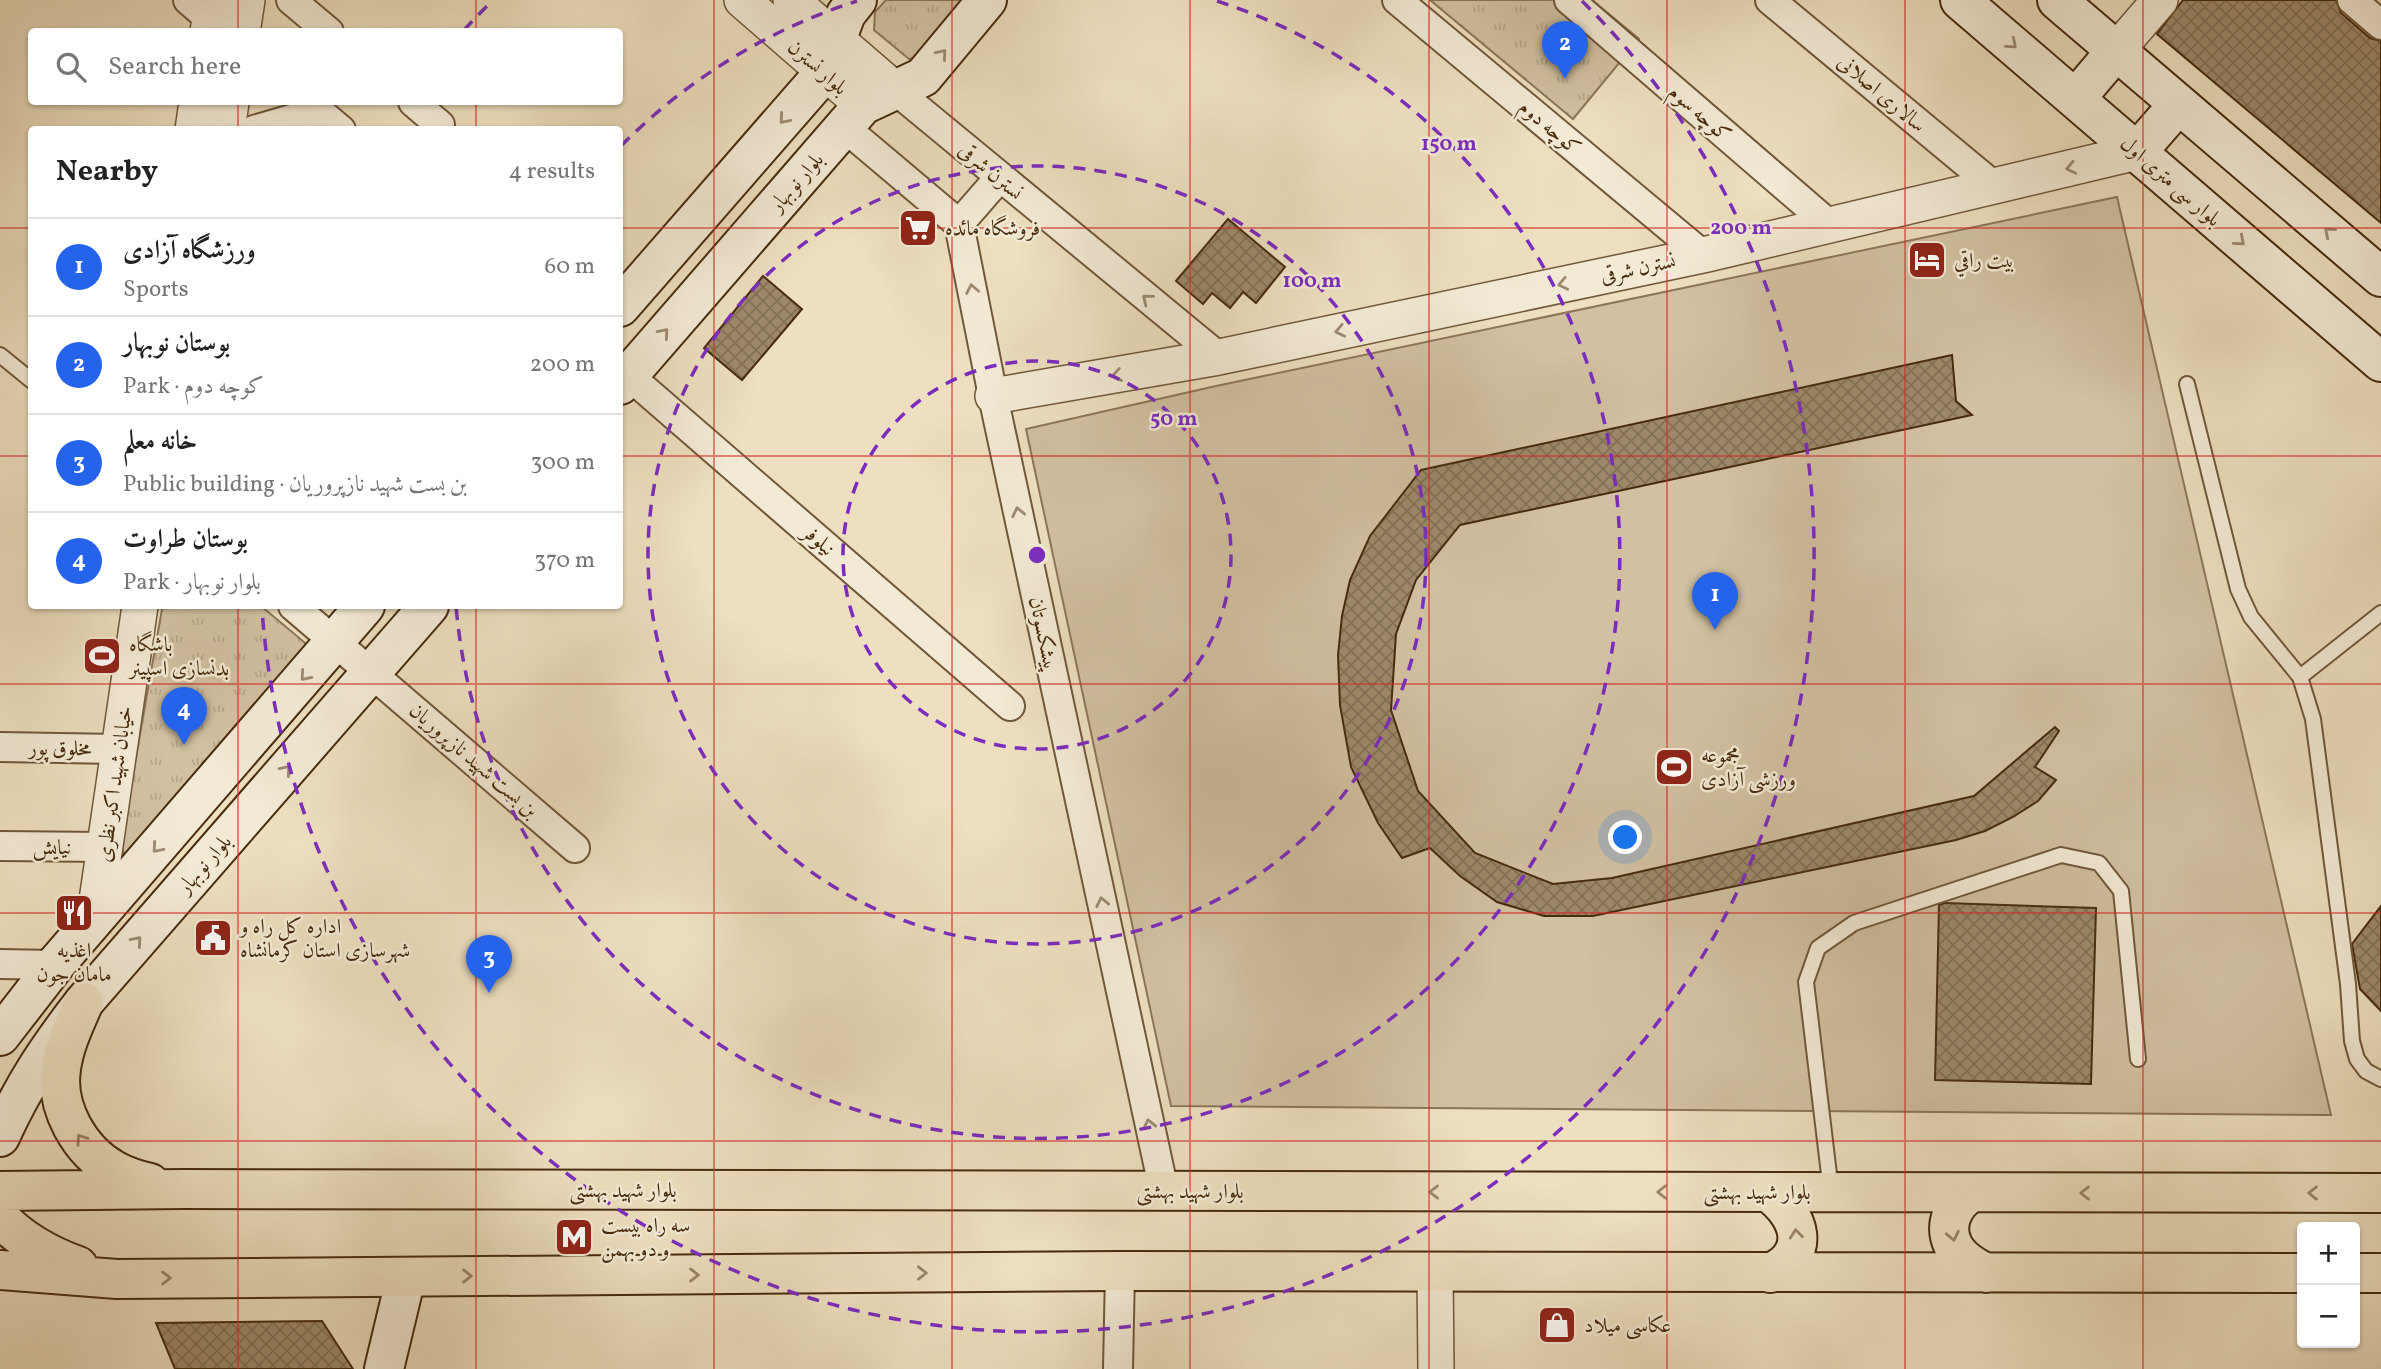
<!DOCTYPE html>
<html lang="en">
<head>
<meta charset="utf-8">
<style>
	:root { --surface:#fff; --page:#f2f2f2; --text:#222; --muted:#767676; --line:#e0e0e0; --accent:#2563eb }
	body { margin:0; font-family:Vollkorn,Amiri,serif; background:var(--page); color:var(--text) }
	.controls { position:absolute; right:21px; bottom:21px; display:grid; overflow:hidden; border-radius:7px; box-shadow:0 2px 5px #0004 }
	.controls button { width:63px; height:63px; display:grid; place-items:center; padding:0; border:0; border-bottom:2px solid var(--line); background:var(--surface); color:var(--text); font:35px sans-serif }
	.you { position:absolute; left:1626px; top:838px; width:24px; height:24px; margin:-18px; border:5px solid #fff; border-radius:50%; background:#1a73e8; box-shadow:0 0 0 10px #1a73e833 }
	.badge { display:grid; place-items:center; width:46px; height:46px; border-radius:50%; background:var(--accent); color:#fff; font-size:23px; font-weight:700 }
	.pin { position:absolute; translate:-50% -58px; filter:drop-shadow(0 2px 4px #0008) }
	.pin::after { content:''; position:absolute; top:37px; width:24px; height:21px; background:inherit; clip-path:polygon(0 0,100% 0,50% 100%) }
	.list { margin:0; padding:0; list-style:none }
	h2 { display:flex; justify-content:space-between; align-items:center; height:91px; margin:0; padding:0 28px; font-size:30px }
	h2 small { font-size:23px; font-weight:400; color:var(--muted) }
	.list li { display:grid; grid-template-columns:46px 1fr auto; gap:21px; align-items:center; box-sizing:border-box; height:98px; padding:0 28px; border-top:2px solid var(--line) }
	.list b { display:block; font-size:26px; white-space:nowrap }
	.list p { margin:0; font-size:23px; white-space:nowrap; color:var(--muted) }
	.list em { font-size:23px; font-style:normal; color:var(--muted) }
	.icon { flex:none; width:38px; height:38px; fill:none; stroke:currentColor; stroke-width:2; stroke-linecap:round; stroke-linejoin:round }
	.map { position:relative; flex:none; width:2381px; height:1369px; overflow:hidden }
	.search { position:absolute; background:var(--surface); box-shadow:0 2px 5px #0004; left:28px; top:28px; width:595px; height:77px; display:flex; align-items:center; gap:18px; box-sizing:border-box; padding:0 24px; border-radius:7px; color:var(--muted); font-size:26px }
	.panel { position:absolute; background:var(--surface); box-shadow:0 2px 5px #0004; left:28px; top:126px; width:595px; height:483px; border-radius:7px }
	.map>svg:first-child { display:block }
</style>
</head>
<body>
<div class="map">
<svg width="2381" height="1369" viewBox="0 0 2381 1369">
	<defs>
		<pattern id="park-tufts" width="24" height="20" patternUnits="userSpaceOnUse" patternTransform="scale(1.75)"><rect width="24" height="20" fill="#d1c0a1"/><path d="M3 7l-1-3M5 7V3M7 7l1-3M15 17l-1-3M17 17v-4M19 17l1-3" fill="none" stroke="#b5a589"/></pattern>
		<pattern id="building-cross-hatch" width="8" height="8" patternUnits="userSpaceOnUse" patternTransform="scale(1.75)"><rect width="8" height="8" fill="#9d896a"/><path d="M0 0l8 8M0 8l8-8" fill="none" stroke="#827056"/></pattern>
	</defs>
	<rect width="100%" height="100%" fill="#eddfbf"/>
	<filter id="stains"><feTurbulence type="fractalNoise" baseFrequency=".00286" numOctaves="4"/><feColorMatrix values="0 0 0 0 .2 0 0 0 0 .09 0 0 0 0 .02 0 0 0 .5 -.17"/></filter>
	<radialGradient id="worn" r=".72"><stop offset=".6" stop-color="#630" stop-opacity="0"/><stop offset="1" stop-color="#630" stop-opacity=".3"/></radialGradient>
	<!-- park -->
	<path fill="url(#park-tufts)" stroke="#8c7657" stroke-width="2" d="M886 0H971L926 55 909 59 874 30 875 12Z
		M1430 0H1592L1639 39 1573 119Z
		M179 606H261L310 647 128 857 124 854 121 843 162 609Z"/>
	<!-- pitch -->
	<path fill="#d1c0a1" stroke="#8c7657" stroke-width="2" d="M2117 197 2331 1115 1171 1106 1026 429 1216 386Z"/>
	<!-- building -->
	<path fill="url(#building-cross-hatch)" stroke="#462b0d" stroke-width="2" d="M2183 0H2336L2341 13 2370 38 2381 41V223L2157 34Z
		M1228 219 1285 267 1256 303 1243 292 1230 308 1212 293 1203 304 1176 281Z
		M763 276 802 309 742 380 704 348Z
		M1952 355 1956 401 1972 415 1460 525 1416 580 1396 634 1391 710 1418 791 1475 853 1553 884 1612 878 1974 796 2055 727 2059 731 2035 767 2056 780 2038 801 2013 817 1985 831 1956 840 1593 916H1544L1497 902 1460 876 1430 848 1402 858 1378 823 1351 767 1340 705 1338 655 1342 616 1350 580 1370 536 1421 470Z
		M1945 903 2096 908 2091 1084 1935 1080 1939 905Z
		M2381 906V1011L2360 989 2352 944Z
		M322 1321 353 1369H175L156 1323Z"/>
	<g fill="none" stroke-linecap="round" stroke-linejoin="round">
		<defs>
			<path id="service" d="M0 355 32 381
				M2187 384 2238 589 2251 617 2300 677 2313 719 2348 984 2352 1041 2357 1059 2366 1071 2381 1079
				M2300 677 2381 613
				M1831 1191 1806 982 1818 948 1854 923 2061 855 2099 863 2121 891 2138 1059"/>
			<path id="minor" d="M188 0 223 30
				M291 0 329 32
				M1397 0 1703 255
				M1569 0 1830 225
				M1770 0 1994 186
				M2352 0 2381 25
				M894 89 1219 357
				M308 102 341 130
				M413 102 440 125 435 130
				M844 127 959 224 993 396 1164 1191
				M254 130 319 111
				M959 224 999 178
				M620 368 1010 706
				M293 606 575 848
				M0 747 119 749
				M0 846 105 847
				M0 964 55 965
				M1118 1369 1120 1271"/>
			<path id="tertiary" d="M742 0 863 105
				M791 0 894 89
				M208 32 213 0
				M242 32 247 0
				M2116 51 2160 0
				M193 130 197 102
				M227 130 231 102
				M993 396 1219 357 1703 255 2137 152
				M94 921 140 606
				M1435 1272 1436 1369"/>
			<path id="secondary" d="M1960 0 2381 362
				M2057 0 2381 277
				M2076 98 2116 51
				M2137 152 2178 105
				M620 307 824 73 846 14 857 0
				M620 385 863 105 923 77 987 0
				M0 1036 55 965 365 606
				M0 1137C24 1084 49 1047 84 1002L429 606
				M384 1369 406 1277"/>
			<path id="primary" d="M84 1002C75 1023 64 1045 61 1069 55 1108 80 1151 114 1170 125 1176 137 1180 150 1183
				M0 1191 183 1189 2381 1193
				M1768 1192C1800 1215 1813 1254 1770 1273
				M1971 1193C1954 1203 1943 1224 1953 1245 1959 1258 1974 1267 1986 1273
				M0 1218C22 1241 47 1255 78 1266
				M0 1270 117 1279 1120 1271 2302 1273
				M2355 1273H2381"/>
		</defs>
		<!-- service casing -->
		<use href="#service" stroke="#70583a" stroke-width="18"/>
		<!-- minor casing -->
		<use href="#minor" stroke="#70583a" stroke-width="32"/>
		<!-- tertiary casing -->
		<use href="#tertiary" stroke="#70583a" stroke-width="38"/>
		<!-- secondary casing -->
		<use href="#secondary" stroke="#462b0d" stroke-width="42"/>
		<!-- primary casing -->
		<use href="#primary" stroke="#462b0d" stroke-width="42"/>
		<!-- service -->
		<use href="#service" stroke="#f3ead5" stroke-width="14"/>
		<!-- minor -->
		<use href="#minor" stroke="#f3ead5" stroke-width="28"/>
		<!-- tertiary -->
		<use href="#tertiary" stroke="#f3ead5" stroke-width="35"/>
		<!-- secondary -->
		<use href="#secondary" stroke="#f3ead5" stroke-width="38"/>
		<!-- primary -->
		<use href="#primary" stroke="#eddfbf" stroke-width="38"/>
	</g>
	<!-- one-way arrows -->
	<defs><path id="oneway-chevron" d="M-2-3.5L2.5 0L-2 3.5" fill="none" stroke-width="1.6" stroke-linecap="round" stroke-linejoin="round" transform="scale(1.75)"/></defs>
	<g stroke="#9c8a71">
		<use href="#oneway-chevron" transform="translate(2012 44) rotate(40)"/>
		<use href="#oneway-chevron" transform="translate(942 54) rotate(-50)"/>
		<use href="#oneway-chevron" transform="translate(784 119) rotate(131)"/>
		<use href="#oneway-chevron" transform="translate(2071 168) rotate(167)"/>
		<use href="#oneway-chevron" transform="translate(2329 232) rotate(-140)"/>
		<use href="#oneway-chevron" transform="translate(2240 241) rotate(41)"/>
		<use href="#oneway-chevron" transform="translate(1563 284) rotate(168)"/>
		<use href="#oneway-chevron" transform="translate(972 289) rotate(-101)"/>
		<use href="#oneway-chevron" transform="translate(1147 299) rotate(-141)"/>
		<use href="#oneway-chevron" transform="translate(1340 331) rotate(168)"/>
		<use href="#oneway-chevron" transform="translate(664 333) rotate(-49)"/>
		<use href="#oneway-chevron" transform="translate(1117 375) rotate(170)"/>
		<use href="#oneway-chevron" transform="translate(1018 512) rotate(-102)"/>
		<use href="#oneway-chevron" transform="translate(305 676) rotate(131)"/>
		<use href="#oneway-chevron" transform="translate(286 770) rotate(-49)"/>
		<use href="#oneway-chevron" transform="translate(157 848) rotate(131)"/>
		<use href="#oneway-chevron" transform="translate(1102 902) rotate(-102)"/>
		<use href="#oneway-chevron" transform="translate(137 941) rotate(-49)"/>
		<use href="#oneway-chevron" transform="translate(1149 1124) rotate(-102)"/>
	</g>
	<g stroke="#9a8566">
		<use href="#oneway-chevron" transform="translate(81 1139) rotate(-125)"/>
		<use href="#oneway-chevron" transform="translate(1434 1192) rotate(-180)"/>
		<use href="#oneway-chevron" transform="translate(1662 1192) rotate(-180)"/>
		<use href="#oneway-chevron" transform="translate(2085 1193) rotate(-180)"/>
		<use href="#oneway-chevron" transform="translate(2313 1193) rotate(-180)"/>
		<use href="#oneway-chevron" transform="translate(1796 1234) rotate(-96)"/>
		<use href="#oneway-chevron" transform="translate(1953 1236) rotate(78)"/>
		<use href="#oneway-chevron" transform="translate(922 1273)"/>
		<use href="#oneway-chevron" transform="translate(694 1275)"/>
		<use href="#oneway-chevron" transform="translate(467 1276)"/>
		<use href="#oneway-chevron" transform="translate(166 1278)"/>
	</g>
	<!-- grid -->
	<path fill="none" stroke="#d62828" stroke-width="2" stroke-opacity="0.55" d="M238 0V32M476 0V32M714 0V1369M952 0V1369M1190 0V1369M1429 0V1369M1667 0V1369M1905 0V1369M2143 0V1369M238 102V130M476 102V130M0 228H32M620 228H2381M0 456H32M620 456H2381M238 606V1369M476 606V1369M0 684H2381M0 913H2381M0 1141H2381"/>
	<!-- distance rings -->
	<g fill="none" stroke="#7b2cbf" stroke-width="3.5" stroke-dasharray="12 9">
		<circle cx="1037" cy="555" r="194"/>
		<circle cx="1037" cy="555" r="389"/>
		<path d="M621 146A583 583 0 0 1 857 1M1217 1A583 583 0 1 1 456 606"/>
		<path d="M464 30A777 777 0 0 1 492 1M1582 1A777 777 0 1 1 262 609"/>
	</g>
	<!-- icons -->
	<defs>
		<symbol id="supermarket-square" viewBox="-11 -11 22 22"><rect x="-9" y="-9" width="18" height="18" rx="4" fill="#8f2418" stroke="#f3ead5"/><path d="M-6-5.5h2.5l.6 2H6L4.5 2H-2.5L-4.4-4H-6ZM-1.5 3.2a1.3 1.3 0 1 0 .1 0ZM3 3.2a1.3 1.3 0 1 0 .1 0Z" fill="#fff"/></symbol>
		<symbol id="hotel-square" viewBox="-11 -11 22 22"><rect x="-9" y="-9" width="18" height="18" rx="4" fill="#8f2418" stroke="#f3ead5"/><path d="M-6-4.5h1.5V1H6V5H4.5V3h-9V5H-6ZM-4 0a1.8 1.8 0 1 1 3.6 0ZM.5 0V-2.5h3Q6-2.5 6 0Z" fill="#fff"/></symbol>
		<symbol id="stadium-square" viewBox="-11 -11 22 22"><rect x="-9" y="-9" width="18" height="18" rx="4" fill="#8f2418" stroke="#f3ead5"/><path d="M0-5a6.5 5 0 1 0 0 10a6.5 5 0 1 0 0-10ZM-3.5-1.8h7v3.6h-7Z" fill="#fff"/></symbol>
		<symbol id="restaurant-square" viewBox="-11 -11 22 22"><rect x="-9" y="-9" width="18" height="18" rx="4" fill="#8f2418" stroke="#f3ead5"/><path d="M-5-6h1v4h1v-4h1v4h1v-4h1v5L-1.5 .5V6h-2V.5L-5-1ZM5-6V6H3V1.5H1.5Q1.5-4 5-6Z" fill="#fff"/></symbol>
		<symbol id="civic-square" viewBox="-11 -11 22 22"><rect x="-9" y="-9" width="18" height="18" rx="4" fill="#8f2418" stroke="#f3ead5"/><path d="M-.6-6.5H3V-4.5H.6V-3L4-1V1h2V6H-6V1h2V-1L-.6-3ZM-1.2 2.5V6h2.4V2.5Z" fill="#fff"/></symbol>
		<symbol id="metro-square" viewBox="-11 -11 22 22"><rect x="-9" y="-9" width="18" height="18" rx="4" fill="#8f2418" stroke="#f3ead5"/><path d="M-5.5 5V-5H-3L0 0L3-5H5.5V5H3V-.5L0 4L-3-.5V5Z" fill="#fff"/></symbol>
		<symbol id="shop-square" viewBox="-11 -11 22 22"><rect x="-9" y="-9" width="18" height="18" rx="4" fill="#8f2418" stroke="#f3ead5"/><path d="M-5-2.5h2.3a2.7 3.5 0 0 1 5.4 0H5L5.5 6h-11ZM-1.5-2.5h3a1.5 2.3 0 0 0-3 0Z" fill="#fff"/></symbol>
	</defs>
	<g fill-rule="evenodd">
		<use href="#supermarket-square" x="896" y="206" width="44" height="44"/>
		<use href="#hotel-square" x="1905" y="238" width="44" height="44"/>
		<use href="#stadium-square" x="80" y="634" width="44" height="44"/>
		<use href="#stadium-square" x="1652" y="745" width="44" height="44"/>
		<use href="#restaurant-square" x="52" y="891" width="44" height="44"/>
		<use href="#civic-square" x="191" y="916" width="44" height="44"/>
		<use href="#metro-square" x="552" y="1215" width="44" height="44"/>
		<use href="#shop-square" x="1535" y="1303" width="44" height="44"/>
	</g>
	<g text-anchor="middle" stroke-width="5" stroke-linejoin="round" paint-order="stroke">
		<!-- street labels -->
		<g font-size="21" fill="#462b0d" stroke="#f3ead5">
			<text transform="translate(818 67) rotate(41)" y="7">بلوار نسترن</text>
			<text transform="translate(1882 93) rotate(40)" y="7">سالاری اصلانی</text>
			<text transform="translate(1700 113) rotate(41)" y="7">کوچه سوم</text>
			<text transform="translate(1550 127) rotate(40)" y="7">کوچه دوم</text>
			<text transform="translate(991 171) rotate(40)" y="7">نسترن شرقی</text>
			<text transform="translate(2171 181) rotate(41)" y="7">بلوار سی متری اول</text>
			<text transform="translate(796 182) rotate(-49)" y="7">بلوار نوبهار</text>
			<text transform="translate(1638 268) rotate(-12)" y="7">نسترن شرقی</text>
			<text transform="translate(819 540) rotate(41)" y="7">نیلوفر</text>
			<text transform="translate(1044 634) rotate(78)" y="7">پیشکسوتان</text>
			<text transform="translate(60 748) rotate(1)" y="7">مخلوق پور</text>
			<text transform="translate(474 760) rotate(41)" y="7">بن بست شهید نازپروریان</text>
			<text transform="translate(114 784) rotate(-82)" y="7">خیابان شهید اکبر نظری</text>
			<text x="52" y="854">نیایش</text>
			<text transform="translate(204 864) rotate(-49)" y="7">بلوار نوبهار</text>
			<text x="623" y="1197">بلوار شهید بهشتی</text>
			<text x="1190" y="1198">بلوار شهید بهشتی</text>
			<text x="1757" y="1199">بلوار شهید بهشتی</text>
		</g>
		<!-- poi labels -->
		<g font-size="21" fill="#462b0d" stroke="#f3ead5" text-anchor="start">
			<text x="945" y="235">فروشگاه مائده</text>
			<text x="1954" y="267">بيت راقي</text>
			<text x="129" y="651">باشگاه<tspan x="129" dy="24">بدنسازی اسپینر</tspan></text>
			<text x="1701" y="762">مجموعه<tspan x="1701" dy="24">ورزشی آزادی</tspan></text>
			<text x="240" y="933">اداره کل راه و<tspan x="240" dy="24">شهرسازی استان کرمانشاه</tspan></text>
			<text x="74" y="957" text-anchor="middle">اغذیه<tspan x="74" dy="24">مامان جون</tspan></text>
			<text x="601" y="1232">سه راه بیست<tspan x="601" dy="24">و دو بهمن</tspan></text>
			<text x="1584" y="1332">عکاسی میلاد</text>
		</g>
	</g>
	<circle cx="1037" cy="555" r="10" fill="#7b2cbf" stroke="#f3ead5" stroke-width="3.5"/>
	<g font-size="21" text-anchor="middle" font-weight="bold" fill="#7b2cbf" stroke="#f3ead5" stroke-width="5" stroke-linejoin="round" paint-order="stroke">
		<text x="1449" y="150">150 m</text>
		<text x="1741" y="234">200 m</text>
		<text x="1312" y="287">100 m</text>
		<text x="1174" y="425">50 m</text>
	</g>
	<rect width="100%" height="100%" filter="url(#stains)"/>
	<rect width="100%" height="100%" fill="url(#worn)"/>
</svg>
<div class="controls">
<button>+</button>
<button>−</button>
</div>
<div class="you"></div>
<div class="pin badge" style="left:1715px;top:630px">1</div>
<div class="pin badge" style="left:1565px;top:79px">2</div>
<div class="pin badge" style="left:489px;top:993px">3</div>
<div class="pin badge" style="left:184px;top:745px">4</div>
<div class="search"><svg class="icon" aria-label="search" viewBox="0 0 24 24"><circle cx="10" cy="10" r="6"/><path d="M15 15l6 6"/></svg>Search here</div>
<section class="panel">
<h2>Nearby<small>4 results</small></h2>
<ul class="list">
<li><span class="badge">1</span><div><b>ورزشگاه آزادی</b><p>Sports</p></div><em>60 m</em></li>
<li><span class="badge">2</span><div><b>بوستان نوبهار</b><p>Park · کوچه دوم</p></div><em>200 m</em></li>
<li><span class="badge">3</span><div><b>خانه معلم</b><p>Public building · بن بست شهید نازپروریان</p></div><em>300 m</em></li>
<li><span class="badge">4</span><div><b>بوستان طراوت</b><p>Park · بلوار نوبهار</p></div><em>370 m</em></li>
</ul>
</section>
</div>
</body>
</html>
